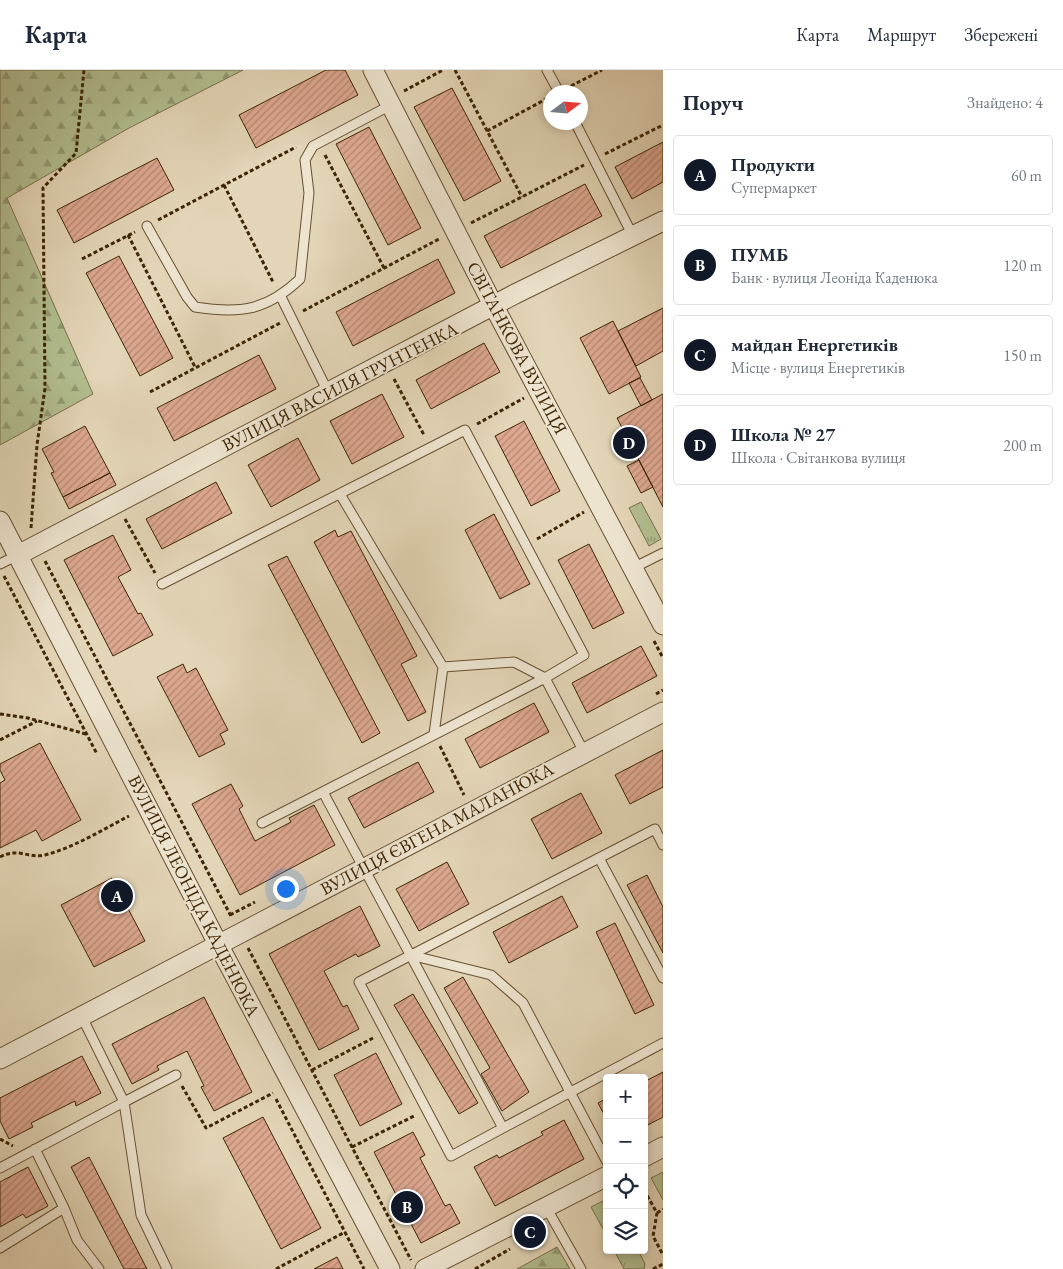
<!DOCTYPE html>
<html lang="uk">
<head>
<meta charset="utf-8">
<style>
	:root { --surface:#fff; --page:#f2f2f3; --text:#1f2937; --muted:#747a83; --line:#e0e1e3; --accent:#111827 }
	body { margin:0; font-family:"EB Garamond",serif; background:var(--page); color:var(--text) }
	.controls { position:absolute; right:15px; bottom:15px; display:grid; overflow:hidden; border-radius:5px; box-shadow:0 2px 8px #0003 }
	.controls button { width:45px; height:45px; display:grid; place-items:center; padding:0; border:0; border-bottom:1px solid var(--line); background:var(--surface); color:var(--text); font:25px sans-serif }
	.compass { position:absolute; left:543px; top:15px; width:45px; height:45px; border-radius:50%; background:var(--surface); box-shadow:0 2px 8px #0003; rotate:74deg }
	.you { position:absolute; left:285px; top:818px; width:18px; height:18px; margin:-12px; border:4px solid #fff; border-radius:50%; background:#1a73e8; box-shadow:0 0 0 8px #1a73e833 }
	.badge { display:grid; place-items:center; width:32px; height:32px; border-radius:50%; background:var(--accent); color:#fff; font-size:16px; font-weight:700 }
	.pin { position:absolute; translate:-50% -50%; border:2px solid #fff; box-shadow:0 1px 5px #0006 }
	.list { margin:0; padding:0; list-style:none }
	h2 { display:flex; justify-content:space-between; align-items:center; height:65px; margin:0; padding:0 20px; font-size:21px }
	h2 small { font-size:16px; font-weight:400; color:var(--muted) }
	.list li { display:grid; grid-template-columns:32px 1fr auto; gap:15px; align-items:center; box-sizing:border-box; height:80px; margin:0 10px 10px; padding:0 10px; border:1px solid var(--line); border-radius:5px }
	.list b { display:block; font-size:19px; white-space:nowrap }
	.list p { margin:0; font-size:16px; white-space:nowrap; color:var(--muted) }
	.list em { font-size:16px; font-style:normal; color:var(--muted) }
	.icon { flex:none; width:28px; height:28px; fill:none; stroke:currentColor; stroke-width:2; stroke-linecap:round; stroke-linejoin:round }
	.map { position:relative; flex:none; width:663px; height:1199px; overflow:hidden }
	header { display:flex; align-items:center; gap:30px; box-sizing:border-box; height:70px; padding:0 25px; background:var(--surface); border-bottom:1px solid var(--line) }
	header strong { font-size:24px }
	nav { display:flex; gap:28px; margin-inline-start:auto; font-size:18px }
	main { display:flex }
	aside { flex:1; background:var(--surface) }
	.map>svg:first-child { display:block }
</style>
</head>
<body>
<header>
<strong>Карта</strong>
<nav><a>Карта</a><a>Маршрут</a><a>Збережені</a></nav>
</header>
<main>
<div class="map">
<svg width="663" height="1199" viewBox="0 0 663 1199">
	<defs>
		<pattern id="grass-tufts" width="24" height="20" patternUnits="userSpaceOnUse" patternTransform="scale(1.25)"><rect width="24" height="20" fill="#b2be90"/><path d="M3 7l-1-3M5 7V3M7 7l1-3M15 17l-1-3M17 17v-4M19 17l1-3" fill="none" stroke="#929a73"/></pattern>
		<pattern id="forest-firs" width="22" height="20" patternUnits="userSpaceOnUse" patternTransform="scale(1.25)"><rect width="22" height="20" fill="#b2be90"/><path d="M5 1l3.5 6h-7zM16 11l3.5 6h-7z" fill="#929a73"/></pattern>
		<pattern id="building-hatch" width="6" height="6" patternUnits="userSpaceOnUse" patternTransform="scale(1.25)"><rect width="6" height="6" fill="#dda790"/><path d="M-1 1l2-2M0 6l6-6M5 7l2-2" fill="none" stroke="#b48873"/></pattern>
	</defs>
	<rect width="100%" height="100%" fill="#e3d5b7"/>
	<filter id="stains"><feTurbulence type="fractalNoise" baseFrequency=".004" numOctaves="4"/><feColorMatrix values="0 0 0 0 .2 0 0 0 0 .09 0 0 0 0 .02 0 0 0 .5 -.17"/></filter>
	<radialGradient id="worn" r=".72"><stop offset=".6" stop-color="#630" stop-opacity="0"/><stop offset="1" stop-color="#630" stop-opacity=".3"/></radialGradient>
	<!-- grass -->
	<path fill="url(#grass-tufts)" stroke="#78724a" d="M641 432 661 469 649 476 629 438Z
		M607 1129V1166L591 1137Z
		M614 1180H638L645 1194 644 1199H624Z"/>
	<!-- forest -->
	<path fill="url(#forest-firs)" stroke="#78724a" d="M0 0H243L129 58 7 128 93 324 0 375Z
		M663 1102V1130L651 1108Z
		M557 1177 570 1199H517Z"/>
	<!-- building -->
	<path fill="url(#building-hatch)" stroke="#3d2503" d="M326 0H345L358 25 256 78 239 45Z
		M452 18 501 111 464 131 414 37Z
		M369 57 421 158 388 175 336 74Z
		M663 72V112L632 129 615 97Z
		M157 88 174 120 74 173 57 140Z
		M585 114 602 146 501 198 484 166Z
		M119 186 173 288 140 306 86 203Z
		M438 189 455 223 353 276 336 242Z
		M663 238V281L636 296 618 261Z
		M613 251 641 307 609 324 580 268Z
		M484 273 500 302 431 339 416 310Z
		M259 285 276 319 174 371 157 338Z
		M640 308 652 330 641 336 629 313Z
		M382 324 404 367 352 394 330 351Z
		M663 324V437L617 348Z
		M524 351 560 421 531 436 495 366Z
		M85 356 110 403 63 427 51 403 54 402 42 379Z
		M298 368 320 410 271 437 248 395Z
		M639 390 653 417 641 423 627 396Z
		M110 403 116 415 69 439 63 427Z
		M216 412 232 443 162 479 146 449Z
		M494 444 530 514 500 529 465 460Z
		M335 460 338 467 351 461 417 586 401 594 426 642 408 651 314 472Z
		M113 465 131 500 118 507 138 544 141 543 153 565 113 586 64 490Z
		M589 474 624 543 593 559 558 490Z
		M287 486 380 663 362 673 268 495Z
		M641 576 657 606 587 643 572 613Z
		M183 594 187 603 196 598 228 660 220 664 225 674 199 687 157 607Z
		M534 633 549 662 480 698 465 669Z
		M40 673 81 750 42 771 36 760 0 778V713L5 710 0 700V694Z
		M663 680V717L630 734 615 705Z
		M418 692 434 722 364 758 348 728Z
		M231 714 243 736 239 739 255 771 291 752 289 748 314 735 335 775 240 825 192 734Z
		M581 723 602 763 552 789 531 749Z
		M447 792 469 834 419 861 396 819Z
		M647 805 663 837V883L627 815Z
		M112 808 145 871 94 897 61 835Z
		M562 826 578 857 509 893 493 862Z
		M360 836 380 876 358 887 356 884 324 901 343 937 347 935 359 959 319 980 269 884Z
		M615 853 654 935 635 944 596 862Z
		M463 907 529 1022 502 1041 481 1004 490 998 444 918Z
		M413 924 478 1033 459 1044 394 935Z
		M204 927 252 1022 214 1041 201 1017 204 1016 187 981 157 996 159 1000 132 1014 112 974Z
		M376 983 402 1034 360 1056 334 1005Z
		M82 986 101 1023 76 1036 75 1031 31 1053 33 1057 9 1069 0 1051V1028Z
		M663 1002V1047L644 1057V1012Z
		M607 1028V1050L598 1033Z
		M263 1047 321 1158 281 1179 223 1068Z
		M564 1050 584 1089 495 1136 474 1097 497 1085 499 1088 543 1065 541 1062Z
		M413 1062 425 1085 420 1088 445 1136 450 1134 460 1153 421 1173 374 1082Z
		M89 1087 147 1199H124L71 1097Z
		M28 1097 48 1136 26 1148 23 1144 0 1157V1112Z
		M337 1187 343 1199H314Z"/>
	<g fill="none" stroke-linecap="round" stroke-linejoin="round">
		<defs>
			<path id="lane" d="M547 0 559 22
				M575 52 633 166
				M147 156 187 227 195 237C240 244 266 241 300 209L309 123 305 90 313 76 391 35
				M281 227 328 322
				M0 494 18 485
				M633 498 663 483
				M162 514 465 360 584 585 545 608 514 592 443 597 340 424
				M434 664 443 597
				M323 722 503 1058 663 973
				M262 753 545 608 584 682
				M599 788 663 908
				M410 885 491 905 523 933 607 1092
				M82 947 124 1032 176 1005
				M503 1058 451 1086 359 912 655 759 663 775
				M35 1079 64 1138 77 1170 99 1199
				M0 1098 124 1032 141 1145 167 1199
				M546 1137 581 1199
				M0 1178 64 1138"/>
			<path id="street" d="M373 0 489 227 663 555
				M0 451 218 874 390 1199
				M18 485 515 224 663 151
				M0 989 663 642
				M644 1087 663 1077
				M425 1199 607 1106"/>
		</defs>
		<!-- lane casing -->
		<use href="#lane" stroke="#665130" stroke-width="11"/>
		<!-- street casing -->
		<use href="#street" stroke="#665130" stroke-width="21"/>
		<!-- path -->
		<path stroke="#3d2503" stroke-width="3" stroke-dasharray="4 2.5" stroke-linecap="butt" d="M455 0 522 127
			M571 16 602 0
			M404 21 443 0
			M487 61 548 28
			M605 84 663 55
			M325 85 384 198
			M224 115 273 212
			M158 150 296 77
			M471 153 584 95
			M128 165 195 297
			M82 189 135 162
			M303 241 439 169
			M394 309 424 365
			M150 322 280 253
			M477 354 524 328
			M125 449 155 503
			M31 458 37 375 45 318 43 118 76 83 84 0
			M537 469 584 442
			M45 491 232 848
			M4 506 97 684
			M654 571 663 588
			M656 624 663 620
			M0 644 28 648 86 664
			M0 670 37 651
			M440 676 464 725
			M0 787C19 777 28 789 45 785 75 777 102 760 129 746
			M230 845 255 832
			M248 878 411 1190
			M312 1000 373 968
			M182 1016 206 1058 273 1023
			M276 1029 364 1199
			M0 1069 13 1076
			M352 1077 414 1046
			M644 1120 657 1143 653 1166 663 1185
			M657 1143 663 1139
			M276 1199 345 1162
			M475 1199 510 1179
			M653 1199 663 1194"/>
		<!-- lane -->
		<use href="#lane" stroke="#ede4d0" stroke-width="9"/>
		<!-- street -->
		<use href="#street" stroke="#ede4d0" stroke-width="19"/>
	</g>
	<g text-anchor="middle" stroke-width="4" stroke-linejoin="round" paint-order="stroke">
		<!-- street labels -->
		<g font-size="18" fill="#3d2503" stroke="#ede4d0">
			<text transform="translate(517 278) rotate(62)" y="6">СВІТАНКОВА ВУЛИЦЯ</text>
			<text transform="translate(340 317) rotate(-27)" y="6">ВУЛИЦЯ ВАСИЛЯ ГРУНТЕНКА</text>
			<text transform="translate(437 759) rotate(-28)" y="6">ВУЛИЦЯ ЄВГЕНА МАЛАНЮКА</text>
			<text transform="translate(194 826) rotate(63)" y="6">ВУЛИЦЯ ЛЕОНІДА КАДЕНЮКА</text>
		</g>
	</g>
	<rect width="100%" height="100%" filter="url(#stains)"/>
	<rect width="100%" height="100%" fill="url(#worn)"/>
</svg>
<div class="controls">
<button>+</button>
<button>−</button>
<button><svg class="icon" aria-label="locate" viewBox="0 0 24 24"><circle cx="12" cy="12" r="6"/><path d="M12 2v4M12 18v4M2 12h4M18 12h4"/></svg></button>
<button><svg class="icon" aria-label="layers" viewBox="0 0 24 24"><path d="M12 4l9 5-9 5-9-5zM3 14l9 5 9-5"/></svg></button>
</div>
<svg class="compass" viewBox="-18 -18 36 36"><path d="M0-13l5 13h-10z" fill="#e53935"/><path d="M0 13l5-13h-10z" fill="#747a83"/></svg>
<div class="you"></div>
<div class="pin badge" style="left:117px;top:826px">A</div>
<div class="pin badge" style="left:407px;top:1137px">B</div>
<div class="pin badge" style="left:530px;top:1162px">C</div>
<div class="pin badge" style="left:629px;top:373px">D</div>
</div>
<aside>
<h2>Поруч<small>Знайдено: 4</small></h2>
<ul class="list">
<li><span class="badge">A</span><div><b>Продукти</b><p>Супермаркет</p></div><em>60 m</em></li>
<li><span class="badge">B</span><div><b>ПУМБ</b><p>Банк · вулиця Леоніда Каденюка</p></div><em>120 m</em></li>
<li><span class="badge">C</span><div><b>майдан Енергетиків</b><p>Місце · вулиця Енергетиків</p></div><em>150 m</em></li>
<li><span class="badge">D</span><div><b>Школа № 27</b><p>Школа · Світанкова вулиця</p></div><em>200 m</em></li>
</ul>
</aside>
</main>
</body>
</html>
